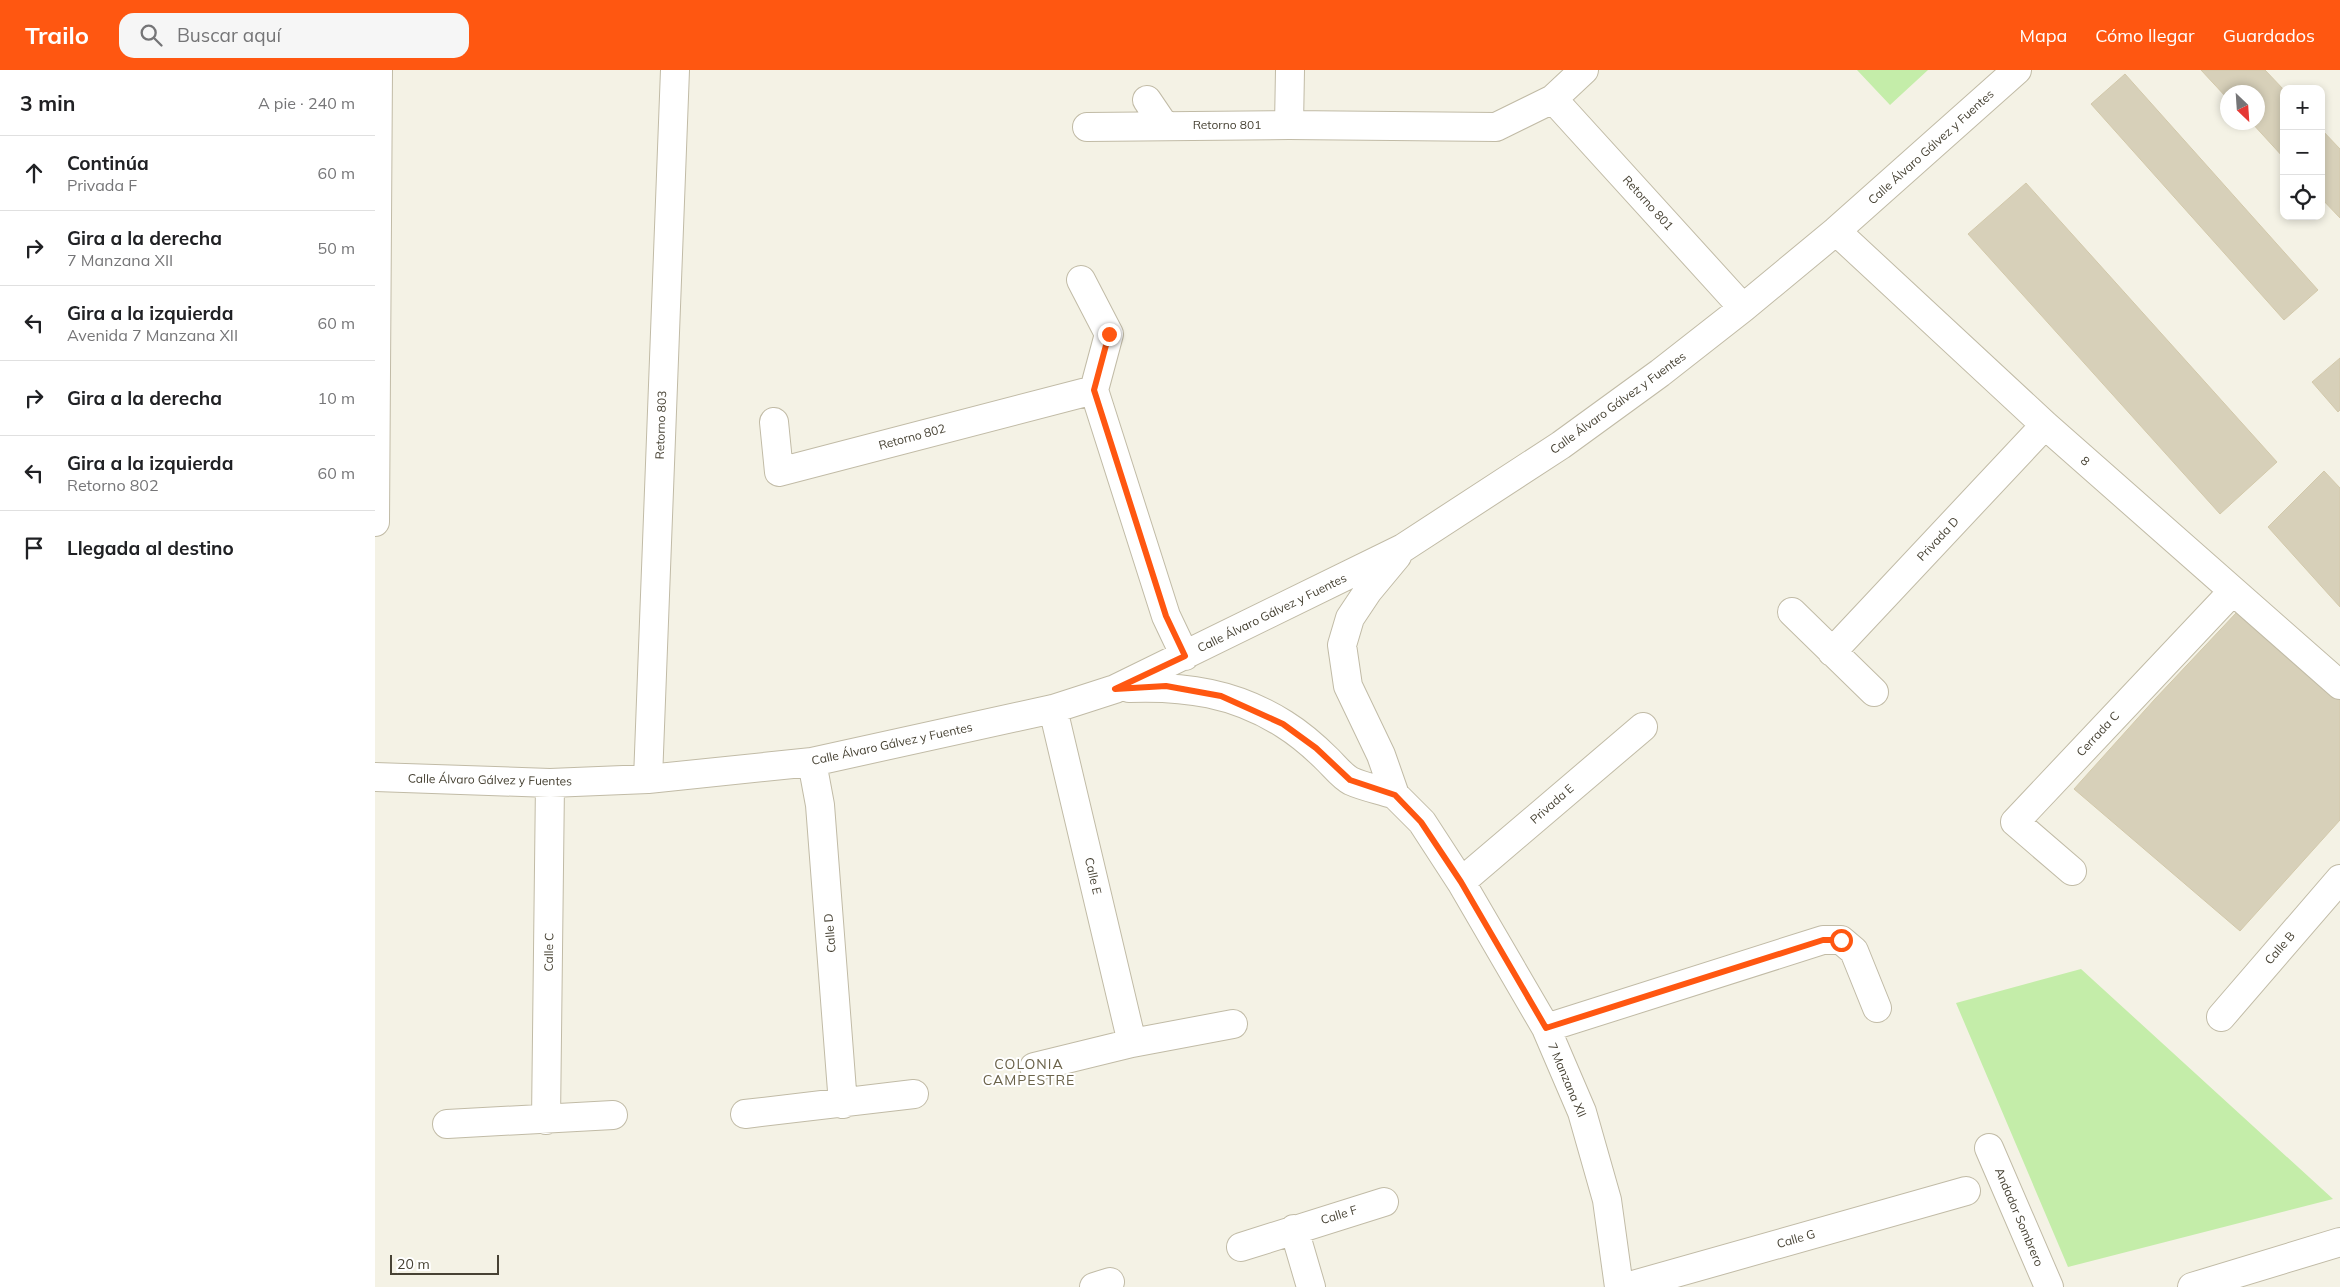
<!DOCTYPE html>
<html lang="es">
<head>
<meta charset="utf-8">
<style>
	:root { --surface:#fff; --page:#f6f6f6; --text:#202124; --muted:#757577; --line:#e0e0e0; --accent:#ff5711 }
	body { margin:0; font-family:Mulish,sans-serif; background:var(--page); color:var(--text) }
	.controls { position:absolute; right:15px; top:15px; display:grid; overflow:hidden; border-radius:10px; box-shadow:0 2px 8px #0003 }
	.controls button { width:45px; height:45px; display:grid; place-items:center; padding:0; border:0; border-bottom:1px solid var(--line); background:var(--surface); color:var(--text); font:25px sans-serif }
	.compass { position:absolute; left:1845px; top:15px; width:45px; height:45px; border-radius:50%; background:var(--surface); box-shadow:0 2px 8px #0003; rotate:155deg }
	.scale { position:absolute; left:15px; bottom:12px; width:109px; box-sizing:border-box; padding-left:5px; border:2px solid #474234; border-top:0; font-size:14px; line-height:18px; white-space:nowrap; color:#474234; -webkit-text-stroke:4px #fff; paint-order:stroke }
	.stop { position:absolute; width:15px; height:15px; margin:-11px; border:4px solid #ff5711; border-radius:50%; background:#fff }
	.stop.end { background:#ff5711; border-color:#fff; box-shadow:0 1px 5px #0008 }
	.list { margin:0; padding:0; list-style:none }
	h2 { display:flex; justify-content:space-between; align-items:center; height:65px; margin:0; padding:0 20px; font-size:21px }
	h2 small { font-size:16px; font-weight:400; color:var(--muted) }
	.list li { display:grid; grid-template-columns:32px 1fr auto; gap:15px; align-items:center; box-sizing:border-box; height:75px; padding:0 20px; border-top:1px solid var(--line) }
	.list b { display:block; font-size:19px; white-space:nowrap }
	.list p { margin:0; font-size:16px; white-space:nowrap; color:var(--muted) }
	.list em { font-size:16px; font-style:normal; color:var(--muted) }
	.icon { flex:none; width:28px; height:28px; fill:none; stroke:currentColor; stroke-width:2; stroke-linecap:round; stroke-linejoin:round }
	.map { position:relative; flex:none; width:1965px; height:1217px; overflow:hidden }
	header { display:flex; align-items:center; gap:30px; box-sizing:border-box; height:70px; padding:0 25px; background:var(--accent); color:#fff }
	header strong { font-size:24px }
	nav { display:flex; gap:28px; margin-inline-start:auto; font-size:18px }
	.search { width:350px; height:45px; background:var(--page); display:flex; align-items:center; gap:12px; box-sizing:border-box; padding:0 18px; border-radius:15px; color:var(--muted); font-size:19px }
	main { display:flex }
	aside { flex:1; background:var(--surface) }
	.map>svg:first-child { display:block }
</style>
</head>
<body>
<header>
<strong>Trailo</strong>
<div class="search"><svg class="icon" aria-label="search" viewBox="0 0 24 24"><circle cx="10" cy="10" r="6"/><path d="M15 15l6 6"/></svg>Buscar aquí</div>
<nav><a>Mapa</a><a>Cómo llegar</a><a>Guardados</a></nav>
</header>
<main>
<aside>
<h2>3 min<small>A pie · 240 m</small></h2>
<ul class="list">
<li><svg class="icon" aria-label="ahead" viewBox="0 0 24 24"><path d="M12 20V5M6 11l6-6 6 6"/></svg><div><b>Continúa</b><p>Privada F</p></div><em>60 m</em></li>
<li><svg class="icon" aria-label="right" viewBox="0 0 24 24"><path d="M7 20v-9h11M14 6l5 5-5 5"/></svg><div><b>Gira a la derecha</b><p>7 Manzana XII</p></div><em>50 m</em></li>
<li><svg class="icon" aria-label="left" viewBox="0 0 24 24"><path d="M17 20v-9H6M10 6l-5 5 5 5"/></svg><div><b>Gira a la izquierda</b><p>Avenida 7 Manzana XII</p></div><em>60 m</em></li>
<li><svg class="icon" aria-label="right" viewBox="0 0 24 24"><path d="M7 20v-9h11M14 6l5 5-5 5"/></svg><div><b>Gira a la derecha</b></div><em>10 m</em></li>
<li><svg class="icon" aria-label="left" viewBox="0 0 24 24"><path d="M17 20v-9H6M10 6l-5 5 5 5"/></svg><div><b>Gira a la izquierda</b><p>Retorno 802</p></div><em>60 m</em></li>
<li><svg class="icon" aria-label="arrive" viewBox="0 0 24 24"><path d="M6 21V4h12l-3 4 3 4H6"/></svg><div><b>Llegada al destino</b></div></li>
</ul>
</aside>
<div class="map">
<svg width="1965" height="1217" viewBox="0 0 1965 1217">
	<rect width="100%" height="100%" fill="#f4f2e5"/>
	<!-- green -->
	<path fill="#c4eda9" d="M1482 0H1553L1515 35Z
		M1706 899 1958 1129 1693 1197 1581 933Z"/>
	<!-- building -->
	<path fill="#d7d0b9" stroke="#d3c9ab" d="M1826 0H1890L1909 20V88L1876 52H1882V22H1852V28Z
		M1750 4 1943 220 1909 250 1716 34Z
		M1946 59 1965 79V148L1946 128Z
		M1651 113 1902 392 1845 444 1593 164Z
		M1965 288V340L1963 342 1937 312Z
		M1949 401 1965 418V537L1893 457Z
		M1862 542 1965 628V750L1865 861 1699 719 1780 629Z"/>
	<g fill="none" stroke-linecap="round" stroke-linejoin="round">
		<defs>
			<path id="street" d="M1178 29 1368 238
				M772 30 789 55
				M914 55 915 0
				M712 57 914 55 1121 57 1178 29 1209 0
				M1461 161 1670 355 1965 615
				M706 210 734 264 719 320 791 546 810 586
				M399 352 404 402 719 320
				M0 452 3 0
				M1022 486 993 521 975 548 967 575 973 616 1006 685 1020 725 1047 752 1086 812 1171 958 1207 1042 1232 1130 1244 1217
				M1417 542 1499 622
				M1457 582 1670 355
				M754 618C811 616 860 623 909 654 925 664 940 677 953 690 960 697 968 707 976 711 989 717 1006 720 1020 725
				M678 639 757 973
				M437 692 445 735 468 1034
				M0 707 175 713 273 709 437 692 678 639 740 619 1028 478 1186 375 1285 303 1368 238 1461 161 1642 0
				M273 709 300 0
				M1697 801 1640 752 1858 521
				M1086 812 1268 657
				M1846 947 1965 809
				M1171 958 1448 870H1466L1479 881 1502 938
				M659 997 757 973 858 954
				M370 1044 539 1024
				M171 1050 175 713
				M72 1054 238 1045
				M1614 1078 1674 1217
				M919 1159 936 1217
				M866 1177 1009 1132
				M719 1217 735 1212
				M1251 1217 1591 1121
				M1817 1217 1965 1172"/>
		</defs>
		<!-- street casing -->
		<use href="#street" stroke="#c1bba6" stroke-width="30"/>
		<!-- street -->
		<use href="#street" stroke="#fff" stroke-width="28"/>
	</g>
	<g fill="none" stroke-linecap="round" stroke-linejoin="round">
		<!-- route -->
		<path stroke="#ff5711" stroke-width="6" d="M734 264 719 320 791 546 810 586 740 619 791 616 846 626 908 654 941 678 975 710 1020 725 1046 752 1086 812 1171 958 1448 870H1466"/>
	</g>
	<g text-anchor="middle" stroke-width="4" stroke-linejoin="round" paint-order="stroke">
		<!-- street labels -->
		<g font-size="12" fill="#474234" stroke="#fff">
			<text x="852" y="59">Retorno 801</text>
			<text transform="translate(1556 77) rotate(-42)" y="4">Calle Álvaro Gálvez y Fuentes</text>
			<text transform="translate(1273 133) rotate(48)" y="4">Retorno 801</text>
			<text transform="translate(1243 333) rotate(-36)" y="4">Calle Álvaro Gálvez y Fuentes</text>
			<text transform="translate(286 355) rotate(-88)" y="4">Retorno 803</text>
			<text transform="translate(537 367) rotate(-15)" y="4">Retorno 802</text>
			<text transform="translate(1710 391) rotate(41)" y="4">8</text>
			<text transform="translate(1563 469) rotate(-47)" y="4">Privada D</text>
			<text transform="translate(897 543) rotate(-26)" y="4">Calle Álvaro Gálvez y Fuentes</text>
			<text transform="translate(1723 664) rotate(-47)" y="4">Cerrada C</text>
			<text transform="translate(517 674) rotate(-12)" y="4">Calle Álvaro Gálvez y Fuentes</text>
			<text transform="translate(115 710) rotate(1)" y="4">Calle Álvaro Gálvez y Fuentes</text>
			<text transform="translate(1177 734) rotate(-41)" y="4">Privada E</text>
			<text transform="translate(718 806) rotate(77)" y="4">Calle E</text>
			<text transform="translate(455 863) rotate(-95)" y="4">Calle D</text>
			<text transform="translate(1905 878) rotate(-49)" y="4">Calle B</text>
			<text transform="translate(174 882) rotate(-89)" y="4">Calle C</text>
			<text transform="translate(1192 1010) rotate(67)" y="4">7 Manzana XII</text>
			<text transform="translate(964 1145) rotate(-17)" y="4">Calle F</text>
			<text transform="translate(1644 1147) rotate(67)" y="4">Andador Sombrero</text>
			<text transform="translate(1421 1169) rotate(-16)" y="4">Calle G</text>
		</g>
		<!-- neighbourhood labels -->
		<g font-size="14" letter-spacing="1" fill="#6b634a" stroke="#fff">
			<text x="654" y="999">COLONIA<tspan x="654" dy="16">CAMPESTRE</tspan></text>
		</g>
	</g>
</svg>
<div class="controls">
<button>+</button>
<button>−</button>
<button><svg class="icon" aria-label="locate" viewBox="0 0 24 24"><circle cx="12" cy="12" r="6"/><path d="M12 2v4M12 18v4M2 12h4M18 12h4"/></svg></button>
</div>
<svg class="compass" viewBox="-18 -18 36 36"><path d="M0-13l5 13h-10z" fill="#e53935"/><path d="M0 13l5-13h-10z" fill="#757577"/></svg>
<div class="scale">20 m</div>
<div class="stop" style="left:1466px;top:870px"></div>
<div class="stop end" style="left:734px;top:264px"></div>
</div>
</main>
</body>
</html>
